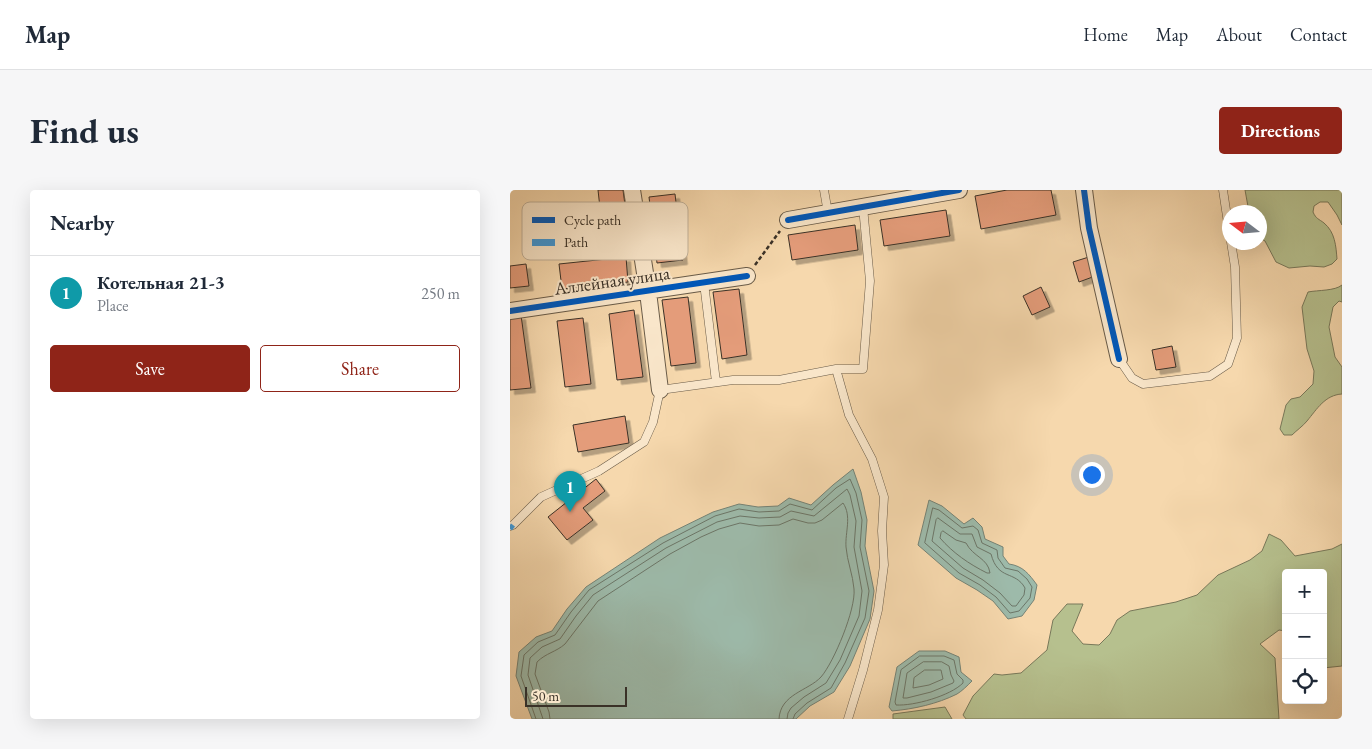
<!DOCTYPE html>
<html lang="en">
<head>
<meta charset="utf-8">
<style>
	:root { --surface:#fff; --page:#f6f6f7; --text:#1f2937; --muted:#747a83; --line:#e0e1e3; --accent:#8f2418 }
	body { margin:0; font-family:"EB Garamond",serif; background:var(--page); color:var(--text) }
	.controls { position:absolute; right:15px; bottom:15px; display:grid; overflow:hidden; border-radius:5px; box-shadow:0 5px 20px #0002 }
	.controls button { width:45px; height:45px; display:grid; place-items:center; padding:0; border:0; border-bottom:1px solid var(--line); background:var(--surface); color:var(--text); font:25px sans-serif }
	.compass { position:absolute; left:712px; top:15px; width:45px; height:45px; border-radius:50%; background:var(--surface); box-shadow:0 5px 20px #0002; rotate:286deg }
	.scale { position:absolute; left:15px; bottom:12px; width:102px; box-sizing:border-box; padding-left:5px; border:2px solid #3a3127; border-top:0; font-size:14px; line-height:18px; white-space:nowrap; color:#3a3127; -webkit-text-stroke:4px #f9e6ca; paint-order:stroke }
	.you { position:absolute; left:581px; top:284px; width:18px; height:18px; margin:-12px; border:4px solid #fff; border-radius:50%; background:#1a73e8; box-shadow:0 0 0 8px #1a73e833 }
	.badge { display:grid; place-items:center; width:32px; height:32px; border-radius:50%; background:var(--accent); color:#fff; font-size:16px; font-weight:700 }
	.pin { position:absolute; translate:-50% -41px; filter:drop-shadow(0 1px 2px #0008) }
	.pin::after { content:''; position:absolute; top:26px; width:18px; height:15px; background:inherit; clip-path:polygon(0 0,100% 0,50% 100%) }
	.list { margin:0; padding:0; list-style:none }
	h2 { display:flex; justify-content:space-between; align-items:center; height:65px; margin:0; padding:0 20px; font-size:21px }
	h2 small { font-size:16px; font-weight:400; color:var(--muted) }
	.list li { display:grid; grid-template-columns:32px 1fr auto; gap:15px; align-items:center; box-sizing:border-box; height:75px; padding:0 20px; border-top:1px solid var(--line) }
	.list b { display:block; font-size:19px; white-space:nowrap }
	.list p { margin:0; font-size:16px; white-space:nowrap; color:var(--muted) }
	.list em { font-size:16px; font-style:normal; color:var(--muted) }
	.actions { display:flex; gap:10px; padding:15px 20px }
	.actions a { flex:1; padding:11px 0; border:1px solid var(--accent); border-radius:5px; text-align:center; font-size:18px; color:var(--accent) }
	.actions .main { background:var(--accent); color:#fff }
	.icon { flex:none; width:28px; height:28px; fill:none; stroke:currentColor; stroke-width:2; stroke-linecap:round; stroke-linejoin:round }
	.map { position:relative; flex:none; width:832px; height:529px; overflow:hidden; border-radius:5px }
	header { display:flex; align-items:center; gap:30px; box-sizing:border-box; height:70px; padding:0 25px; background:var(--surface); border-bottom:1px solid var(--line) }
	header strong { font-size:24px }
	nav { display:flex; gap:28px; margin-inline-start:auto; font-size:18px }
	.intro { display:flex; align-items:center; justify-content:space-between; box-sizing:border-box; height:120px; padding:0 30px }
	h1 { margin:0; font-size:35px }
	.button { padding:12px 22px; border-radius:5px; background:var(--accent); color:#fff; font-size:18px; font-weight:700 }
	main { display:flex; gap:30px; padding:0 30px }
	aside { flex:1; background:var(--surface); border-radius:5px; box-shadow:0 5px 20px #0002 }
	.map>svg:first-child { display:block }
</style>
</head>
<body>
<header>
<strong>Map</strong>
<nav><a>Home</a><a>Map</a><a>About</a><a>Contact</a></nav>
</header>
<div class="intro"><h1>Find us</h1><a class="button">Directions</a></div>
<main>
<aside>
<h2>Nearby<small></small></h2>
<ul class="list">
<li><span class="badge" style="background:#0f9aa8">1</span><div><b>Котельная 21-3</b><p>Place</p></div><em>250 m</em></li>
</ul>
<div class="actions"><a class="main">Save</a><a>Share</a></div>
</aside>
<div class="map">
<svg width="832" height="529" viewBox="0 0 832 529">
	<defs>
		<filter id="shadow"><feDropShadow dx="4.5" dy="4.5" stdDeviation="0" flood-color="#0004"/></filter>
	</defs>
	<rect width="100%" height="100%" fill="#f6d8ad"/>
	<filter id="stains"><feTurbulence type="fractalNoise" baseFrequency=".004" numOctaves="4"/><feColorMatrix values="0 0 0 0 .2 0 0 0 0 .09 0 0 0 0 .02 0 0 0 .5 -.17"/></filter>
	<radialGradient id="worn" r=".72"><stop offset=".6" stop-color="#630" stop-opacity="0"/><stop offset="1" stop-color="#630" stop-opacity=".3"/></radialGradient>
	<!-- green -->
	<path fill="#b6c08e" stroke="#78785a" d="M735 0H832V35L827 25 818 12H810L804 16 803 22C806 29 809 29 814 33 825 42 826 56 827 69L822 74 814 77 800 76 779 78 766 72 755 51 750 48 749 22H739Z
		M832 95V112L829 111 823 117 819 137 825 167 832 177V204C815 205 807 219 797 231 793 236 787 240 782 245H774L770 239 776 215 781 209 790 207 803 194 804 181 797 159 792 117 798 102C808 100 825 101 832 95Z
		M759 344 771 350 785 366 822 359 832 354V476L813 478V383H776V441L769 440 750 454 765 468 769 529H456L453 525 463 506 484 484 492 485 511 483 537 460 543 430 557 414H573L562 441 573 454 589 455 600 444 607 430 620 421 666 412 687 405 708 385 740 370 752 361Z
		M435 517 442 529H383V524Z"/>
	<!-- water -->
	<path fill="#9dbaaa" stroke="#758376" d="M343 279 351 302 357 330 355 356 364 401 360 429 340 476 324 502 300 516 286 529H22L6 486 9 462 26 447 42 441 57 419 76 397 150 348 203 322 229 314 248 317 268 316 279 308 301 315 323 295Z
		M419 310 432 316 454 334 463 328 472 337 475 349 493 357V366L499 374C513 376 519 384 527 395L524 410 512 426 498 429 483 411 467 400 446 388 408 355Z
		M409 461H435L449 467 451 482 462 491C457 496 452 501 447 504 427 514 404 519 382 521L379 517 387 477Z"/>
	<g fill="none" stroke-linecap="round" stroke-linejoin="round">
		<!-- shore -->
		<path stroke="#6c7668" stroke-width="1" d="M423 318 429 320 452 338 463 336 468 340 472 353 487 360 488 368 495 378 508 381 517 389 522 397 520 408 509 421 500 423 486 407 470 395 449 383 415 353Z
			M428 328 450 344H462L467 357 481 364C488 391 505 380 515 398L514 405 506 416H502L490 403 473 390 453 378 422 351 426 330Z
			M433 341 446 350 456 353C463 367 478 368 480 383H477C459 374 443 363 430 348L431 343Z
			M410 466H434L444 470 447 484 453 490V493C440 506 404 516 386 515L385 512 391 480Z
			M432 472 439 476 441 485 444 491 443 493 421 502 397 508H393L397 483 413 472Z
			M415 480H431L433 489 419 495 403 498 404 488Z
			M26 529 11 486 14 465 28 452 45 445 61 422 79 400 153 353 205 326 229 319 249 322 269 321 280 314 302 320 326 298 340 289 346 303 352 330 350 357 359 401 355 428 335 473 321 498 297 513 285 524 283 529
			M33 529 18 485 20 468 32 457 50 449 66 426 83 405 156 358 207 332 230 326 249 328 270 327 281 321 304 326 337 299 340 305 346 331 344 357 352 401 349 426 330 470 316 493 294 507 281 518 278 523 277 529
			M40 529 39 522 25 484 27 472C36 463 46 462 55 454L88 411 160 364 191 347 209 339 230 333 249 336 269 335 283 329 298 333H305L312 330 333 313C342 326 335 342 336 357 337 371 343 385 344 399 346 419 324 472 311 487 298 501 270 504 269 529"/>
	</g>
	<!-- building -->
	<path fill="#e49c7a" stroke="#3a3127" filter="url(#shadow)" d="M88 0H113L115 15 90 18Z
		M497 0H541L546 25 471 39 465 6Z
		M165 4 173 70 147 73 139 7Z
		M436 20 440 46 374 56 370 30Z
		M345 35 348 60 282 70 278 45Z
		M582 66 588 85 569 92 563 72Z
		M116 67 118 92 52 99 49 74Z
		M16 74 19 96 0 98V76Z
		M531 97 540 117 522 125 513 106Z
		M229 99 237 165 212 169 203 102Z
		M178 107 186 173 161 176 152 110Z
		M124 120 133 187 107 190 99 124Z
		M11 125 21 198 0 200V126Z
		M73 128 81 194 55 197 47 131Z
		M662 156 666 177 646 180 642 160Z
		M115 226 119 253 68 262 63 235Z
		M86 289 95 301 73 318 83 330 57 350 38 327Z"/>
	<g fill="none" stroke-linecap="round" stroke-linejoin="round">
		<defs>
			<path id="lane" d="M314 0 318 23
				M713 0 719 40
				M194 93 206 192
				M609 169 622 188 633 194 700 186 718 174 727 148 725 77 721 52
				M326 179H353L360 91 353 17
				M0 336 3 335 31 307 89 281 134 252 143 232 150 200 223 190H269L326 179 339 225 362 269 374 307 372 341 374 375 368 420 353 480 338 529"/>
			<path id="street" d="M122 0 138 102 150 200
				M574 0 579 38 609 169
				M278 30 449 0
				M0 121 237 86"/>
		</defs>
		<!-- lane casing -->
		<use href="#lane" stroke="#695b48" stroke-width="9"/>
		<!-- street casing -->
		<use href="#street" stroke="#695b48" stroke-width="18"/>
		<!-- path -->
		<path stroke="#3a3127" stroke-width="2.5" stroke-dasharray="4 2.5" stroke-linecap="butt" d="M245 75 270 41"/>
		<!-- lane -->
		<use href="#lane" stroke="#f9e6ca" stroke-width="8"/>
		<!-- street -->
		<use href="#street" stroke="#f9e6ca" stroke-width="16"/>
		<!-- quiet -->
		<path stroke="#3e97d6" stroke-width="5" stroke-dasharray="10 5" stroke-linecap="butt" d="M0 339 3 335"/>
		<defs>
			<path id="cycleway" d="M574 0 579 38 609 169
				M278 30 449 0
				M0 121 237 86"/>
		</defs>
		<!-- cycleway casing -->
		<use href="#cycleway" stroke="#f9e6ca" stroke-width="9"/>
		<!-- cycleway -->
		<use href="#cycleway" stroke="#0057b8" stroke-width="6"/>
	</g>
	<g text-anchor="middle" stroke-width="4" stroke-linejoin="round" paint-order="stroke">
		<!-- street labels -->
		<g font-size="18" fill="#3a3127" stroke="#f9e6ca">
			<text transform="translate(102 91) rotate(-8)" y="6">Аллейная улица</text>
		</g>
	</g>
	<!-- legend -->
	<rect x="12" y="12" width="166" height="58" rx="8" fill="#f9e6ca" stroke="#c0b099" stroke-width="1"/>
	<rect x="22" y="27" width="23" height="6" fill="#0057b8"/>
	<rect x="22" y="49" width="23" height="7" fill="#3e97d6"/>
	<g font-size="14" fill="#3a3127">
		<text x="54" y="35">Cycle path</text>
		<text x="54" y="57">Path</text>
	</g>
	<rect width="100%" height="100%" filter="url(#stains)"/>
	<rect width="100%" height="100%" fill="url(#worn)"/>
</svg>
<div class="controls">
<button>+</button>
<button>−</button>
<button><svg class="icon" aria-label="locate" viewBox="0 0 24 24"><circle cx="12" cy="12" r="6"/><path d="M12 2v4M12 18v4M2 12h4M18 12h4"/></svg></button>
</div>
<svg class="compass" viewBox="-18 -18 36 36"><path d="M0-13l5 13h-10z" fill="#e53935"/><path d="M0 13l5-13h-10z" fill="#747a83"/></svg>
<div class="scale">50 m</div>
<div class="you"></div>
<div class="pin badge" style="left:60px;top:322px;background:#0f9aa8">1</div>
</div>
</main>
</body>
</html>
